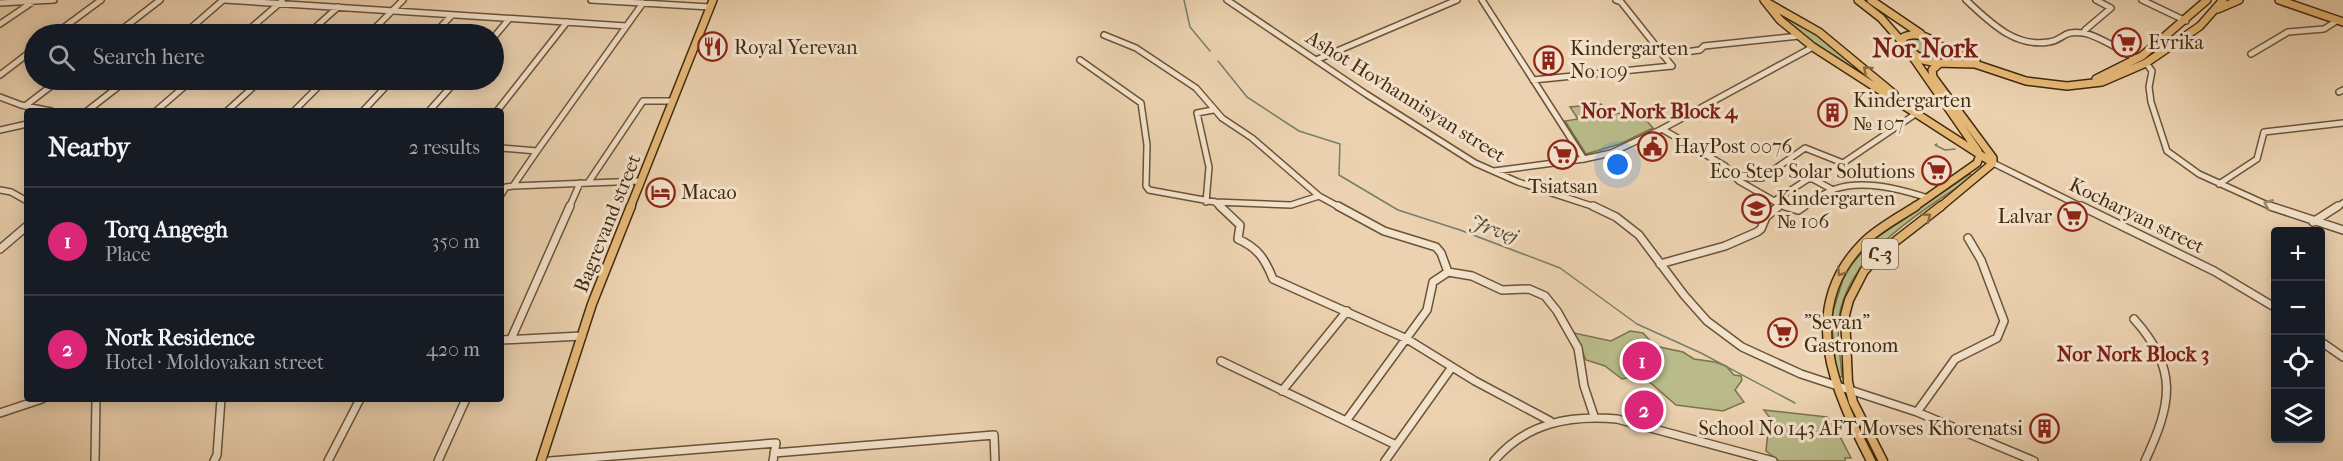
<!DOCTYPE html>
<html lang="en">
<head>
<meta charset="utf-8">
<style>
	:root { --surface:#171b24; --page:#20242c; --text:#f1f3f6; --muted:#9ea1a6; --line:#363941; --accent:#db2777 }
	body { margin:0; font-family:"IM FELL French Canon","Noto Serif Armenian",serif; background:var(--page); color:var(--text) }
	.controls { position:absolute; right:18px; bottom:18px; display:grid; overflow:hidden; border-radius:6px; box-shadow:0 3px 15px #0003 }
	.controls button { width:54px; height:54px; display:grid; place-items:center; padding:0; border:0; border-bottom:2px solid var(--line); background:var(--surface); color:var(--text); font:30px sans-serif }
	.you { position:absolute; left:1618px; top:165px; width:21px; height:21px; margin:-15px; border:4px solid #fff; border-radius:50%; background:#1a73e8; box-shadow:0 0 0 9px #1a73e833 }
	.badge { display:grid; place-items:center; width:39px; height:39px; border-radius:50%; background:var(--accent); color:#fff; font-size:20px; font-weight:700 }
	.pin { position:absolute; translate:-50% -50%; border:3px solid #fff; box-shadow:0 2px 6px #0006 }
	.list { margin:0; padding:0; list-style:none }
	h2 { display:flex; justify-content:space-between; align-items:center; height:78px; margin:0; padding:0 24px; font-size:26px }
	h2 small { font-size:20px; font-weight:400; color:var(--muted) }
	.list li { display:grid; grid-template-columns:39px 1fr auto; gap:18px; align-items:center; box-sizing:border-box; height:108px; padding:0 24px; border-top:2px solid var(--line) }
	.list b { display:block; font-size:22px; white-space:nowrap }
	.list p { margin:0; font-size:20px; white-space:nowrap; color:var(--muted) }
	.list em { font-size:20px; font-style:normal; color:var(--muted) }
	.icon { flex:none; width:33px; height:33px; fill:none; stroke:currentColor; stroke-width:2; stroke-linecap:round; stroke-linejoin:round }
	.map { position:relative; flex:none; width:2343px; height:461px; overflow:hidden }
	.search { position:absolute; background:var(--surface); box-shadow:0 3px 15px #0003; left:24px; top:24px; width:480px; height:66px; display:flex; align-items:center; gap:15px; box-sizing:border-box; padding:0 21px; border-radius:33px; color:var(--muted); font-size:22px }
	.panel { position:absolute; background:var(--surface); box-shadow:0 3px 15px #0003; left:24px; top:108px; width:480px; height:294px; border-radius:6px }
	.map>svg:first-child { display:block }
</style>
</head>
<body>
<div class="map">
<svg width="2343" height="461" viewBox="0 0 2343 461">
	<rect width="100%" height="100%" fill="#ecd2b0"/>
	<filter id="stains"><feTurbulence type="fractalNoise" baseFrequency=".00333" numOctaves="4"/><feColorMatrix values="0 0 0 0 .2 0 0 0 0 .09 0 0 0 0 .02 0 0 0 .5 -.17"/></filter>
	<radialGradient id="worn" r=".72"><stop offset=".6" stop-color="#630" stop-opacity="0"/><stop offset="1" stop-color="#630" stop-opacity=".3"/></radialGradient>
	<!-- green -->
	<path fill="#b9bb8a" stroke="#7c724c" stroke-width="1.5" d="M1775 8 1803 23 1880 86 1796 31Z
		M1915 37 1926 40 1945 52 1946 58C1931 66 1918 52 1908 42L1909 38Z
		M1601 104 1609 114 1639 112 1653 128 1620 144 1586 154 1565 121 1578 119 1570 107Z
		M1970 174 1973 176C1924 212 1850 250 1839 317 1836 336 1841 358 1842 377L1837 376 1831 318 1843 279 1851 265 1873 240Z
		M1630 331 1643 333 1655 346 1683 352 1694 359 1715 362 1726 366 1734 375 1741 376 1742 380 1735 390 1744 402 1723 411 1676 405 1646 379 1635 376 1622 379 1605 366 1586 360 1574 333 1611 341Z
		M1764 410 1827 417 1834 425 1851 458H1845V461H1779L1766 451 1768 432 1776 426Z"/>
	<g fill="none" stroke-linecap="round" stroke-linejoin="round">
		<!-- stream -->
		<path stroke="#757f6a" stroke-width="1.5" d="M1184 0 1190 27 1210 51
			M1218 61 1247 97 1299 131 1340 144 1339 175 1398 210 1460 230 1560 268 1637 324 1701 353 1795 403
			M1937 144 1935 145 1945 150 1955 149"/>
		<defs>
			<path id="minor-far1" d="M225 0 626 26
				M591 0 710 7
				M1227 0 1366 94 1475 163 1518 182 1598 208
				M1482 0 1584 159
				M1616 0 1621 2 1672 66
				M1966 0C1989 21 2014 48 2049 42 2064 40 2062 30 2083 33 2098 35 2123 52 2137 59
				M2142 0 2186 21
				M0 3 54 0
				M0 24 31 3
				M2085 33V30L2111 8 2096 0
				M55 34 101 0
				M116 34 160 0
				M184 34 223 0
				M244 34 282 1
				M308 34 338 7
				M369 34 403 0
				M434 34 452 15
				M1104 35 1136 48 1196 88 1222 118 1252 138 1319 196 1341 208
				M494 37 509 19
				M2251 54 2288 32 2324 29 2338 20
				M1663 55 1700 50 1704 46 1799 36
				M1080 60 1141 103 1147 145 1146 186 1149 190 1215 202 1291 205 1319 196
				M1316 60 1457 0
				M2146 63 2152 71 2149 87 2151 102 2167 151 2199 174 2274 208
				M0 75 34 49
				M1533 80 1672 66
				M2339 92 2343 90
				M0 97 21 105 51 111
				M25 106 59 80
				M87 111 127 80
				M156 111 192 80
				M227 111 261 80
				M294 111 325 80
				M363 111 392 80
				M429 111 457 80
				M497 111 567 22
				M1662 129 1725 166 1739 181 1781 205
				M0 130 27 124
				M501 148 537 151 513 186 641 181
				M537 151 643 3
				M1993 163 2084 208
				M1494 171 1584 159 1611 153 1662 129 1813 47
				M1735 177 1762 178 1805 148 1843 163 1917 113
				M588 183 643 101H673
				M2219 184 2257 159 2264 132 2343 123
				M0 190 11 192 27 201
				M501 195 506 187 513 186
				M1774 201 1808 179H1813L1833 190
				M1206 202 1209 167 1197 113 1213 110
				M1215 202 1221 208
				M569 208 580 183
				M1778 208 1781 205 1790 208
				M1802 208C1812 201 1823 193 1835 189 1863 179 1901 189 1928 198
				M2336 208 2343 203"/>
			<path id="minor" d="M1220 206 1240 225 1238 239C1258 248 1265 259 1273 279L1407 339 1475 381 1550 421
				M1338 206 1384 231 1436 247 1441 253 1448 272
				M1593 206 1616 217 1639 235 1684 295 1707 321 1742 347 1801 374 1917 412 2034 461
				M1785 206 1798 210 1804 206
				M2081 206 2214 271 2276 308
				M2270 206 2343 230
				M2313 222 2338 206
				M0 249 27 226
				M1660 264 1725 246 1757 232 1761 229 1766 217 1779 206
				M2134 319C2179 369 2172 403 2145 461
				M511 339 570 206
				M501 340 582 336
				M2320 341 2343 357
				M1221 361 1396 445
				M1282 391 1347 311
				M1917 412 1955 359 1997 338 2004 321 1981 260 1968 238
				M0 413 42 399
				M1346 421 1427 310 1433 282 1448 272 1472 276 1502 290 1529 289 1545 296 1557 311 1578 348 1584 386 1594 416
				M774 453 994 435 995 461
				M95 461 96 399
				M214 461 217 455 221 399
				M328 461 360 399
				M438 461 466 399
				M550 461 776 443 773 461
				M1385 461 1452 367
				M1494 461C1526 423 1569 415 1617 419L1773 461"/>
			<path id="major-far1" d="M1764 0 1780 20 1813 47 1993 163
				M1858 0 1881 18 1909 50 1923 60 1936 63 1975 64 2026 81 2067 86 2102 82 2146 63 2200 26 2223 0
				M1871 0 1921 34
				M2279 0 2343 22
				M1768 3 1819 32 1894 94
				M2218 9 2239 0
				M1903 41 1902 38C1918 29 1933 40 1946 50
				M1944 48 1976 61
				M1910 53 1978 151
				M1940 63 1932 70 1933 77 1993 158V163
				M2096 79 2142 56 2207 0
				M630 208 713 0
				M1913 208 1977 163 1980 155
				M1939 208 1993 163"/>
			<path id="major" d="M541 461 592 304 631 206
				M1871 461C1835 391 1797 310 1863 243 1878 228 1898 218 1916 206
				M1883 461 1853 402 1848 382 1845 315 1849 300 1864 271 1879 254 1941 206"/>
		</defs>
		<!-- minor-far1 casing -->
		<use href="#minor-far1" stroke="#6b5436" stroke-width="8"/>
		<!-- minor casing -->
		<use href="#minor" stroke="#6b5436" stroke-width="10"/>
		<!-- major-far1 casing -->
		<use href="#major-far1" stroke="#402a0e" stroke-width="10"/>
		<!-- major casing -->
		<use href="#major" stroke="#402a0e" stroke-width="11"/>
		<!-- minor-far1 -->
		<use href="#minor-far1" stroke="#f3e2cc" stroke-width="5"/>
		<!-- minor -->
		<use href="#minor" stroke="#f3e2cc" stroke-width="7"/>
		<!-- major-far1 -->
		<use href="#major-far1" stroke="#e6b978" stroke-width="7"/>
		<!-- major -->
		<use href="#major" stroke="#e6b978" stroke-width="8"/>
	</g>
	<!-- one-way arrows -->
	<defs><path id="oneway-chevron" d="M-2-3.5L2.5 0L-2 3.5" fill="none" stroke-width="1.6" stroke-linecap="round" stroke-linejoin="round" transform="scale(1.5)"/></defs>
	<g stroke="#8b6a3e">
		<use href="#oneway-chevron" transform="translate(1867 70) rotate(-139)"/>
		<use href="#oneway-chevron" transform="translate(1927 217) rotate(-37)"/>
		<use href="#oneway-chevron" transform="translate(1841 272) rotate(122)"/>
	</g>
	<use stroke="#9a866d" href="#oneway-chevron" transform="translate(2268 204) rotate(-158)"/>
	<!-- icons -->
	<defs>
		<symbol id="supermarket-ring" viewBox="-11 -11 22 22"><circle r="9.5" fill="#f3e2cc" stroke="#8f2418" stroke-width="1.5"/><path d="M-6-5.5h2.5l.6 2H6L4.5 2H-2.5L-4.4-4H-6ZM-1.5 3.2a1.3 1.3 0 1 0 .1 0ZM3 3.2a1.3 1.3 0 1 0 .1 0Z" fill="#8f2418"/></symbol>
		<symbol id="restaurant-ring" viewBox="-11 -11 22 22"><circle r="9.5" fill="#f3e2cc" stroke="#8f2418" stroke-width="1.5"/><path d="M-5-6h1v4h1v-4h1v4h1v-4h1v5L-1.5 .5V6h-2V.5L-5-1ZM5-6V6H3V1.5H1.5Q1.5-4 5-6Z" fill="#8f2418"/></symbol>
		<symbol id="building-ring" viewBox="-11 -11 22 22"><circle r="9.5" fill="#f3e2cc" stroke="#8f2418" stroke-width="1.5"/><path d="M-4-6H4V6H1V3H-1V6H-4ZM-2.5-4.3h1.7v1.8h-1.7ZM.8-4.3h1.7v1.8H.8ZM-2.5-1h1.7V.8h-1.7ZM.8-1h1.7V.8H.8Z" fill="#8f2418"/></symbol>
		<symbol id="civic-ring" viewBox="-11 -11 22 22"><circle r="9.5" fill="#f3e2cc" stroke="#8f2418" stroke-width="1.5"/><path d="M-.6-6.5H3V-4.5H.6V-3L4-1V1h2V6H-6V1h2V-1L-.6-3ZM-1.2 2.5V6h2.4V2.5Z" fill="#8f2418"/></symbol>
		<symbol id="hotel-ring" viewBox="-11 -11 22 22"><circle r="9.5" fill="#f3e2cc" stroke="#8f2418" stroke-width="1.5"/><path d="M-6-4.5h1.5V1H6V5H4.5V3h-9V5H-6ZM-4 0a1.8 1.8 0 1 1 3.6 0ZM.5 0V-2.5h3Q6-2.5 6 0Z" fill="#8f2418"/></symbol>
		<symbol id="school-ring" viewBox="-11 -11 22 22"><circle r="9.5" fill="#f3e2cc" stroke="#8f2418" stroke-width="1.5"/><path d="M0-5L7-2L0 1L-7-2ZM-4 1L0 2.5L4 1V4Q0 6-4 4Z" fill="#8f2418"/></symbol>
	</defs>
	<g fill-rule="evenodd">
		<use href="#supermarket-ring" x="2110" y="26" width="33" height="33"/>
		<use href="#restaurant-ring" x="696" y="30" width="33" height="33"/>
		<use href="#building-ring" x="1532" y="44" width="33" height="33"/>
		<use href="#building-ring" x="1816" y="96" width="33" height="33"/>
		<use href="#civic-ring" x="1636" y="130" width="33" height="33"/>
		<use href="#supermarket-ring" x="1546" y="138" width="33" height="33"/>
		<use href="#supermarket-ring" x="1920" y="154" width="33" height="33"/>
		<use href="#hotel-ring" x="644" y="176" width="33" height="33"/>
		<use href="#school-ring" x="1740" y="192" width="33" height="33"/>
		<use href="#supermarket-ring" x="2056" y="200" width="33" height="33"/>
		<use href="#supermarket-ring" x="1766" y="316" width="33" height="33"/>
		<use href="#building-ring" x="2028" y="412" width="33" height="33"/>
	</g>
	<g text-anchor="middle" stroke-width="6" stroke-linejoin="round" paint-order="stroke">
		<!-- shield labels -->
		<rect fill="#f3e2cc" stroke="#766147" stroke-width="1.5" x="1862" y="239" width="36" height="30" rx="4.5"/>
		<g font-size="18" font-weight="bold" fill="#402a0e">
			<text x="1880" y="260">Հ-3</text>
		</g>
		<!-- poi labels -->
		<g font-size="20" fill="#402a0e" stroke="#f3e2cc" text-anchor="start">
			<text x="2148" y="49">Evrika</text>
			<text x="734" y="54">Royal Yerevan</text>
			<text x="1570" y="55">Kindergarten<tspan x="1570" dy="23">No 109</tspan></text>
			<text x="1853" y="107">Kindergarten<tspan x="1853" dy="23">№ 107</tspan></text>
			<text x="1674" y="153">HayPost 0076</text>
			<text x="1915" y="178" text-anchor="end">Eco-Step Solar Solutions</text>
			<text x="1563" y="193" text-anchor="middle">Tsiatsan</text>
			<text x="681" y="199">Macao</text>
			<text x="1777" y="205">Kindergarten<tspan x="1777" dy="23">№ 106</tspan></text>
			<text x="2052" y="223" text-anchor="end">Lalvar</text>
			<text x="1804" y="329">"Sevan"<tspan x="1804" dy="23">Gastronom</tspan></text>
			<text x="2023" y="435" text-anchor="end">School No 143 AFT Movses Khorenatsi</text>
		</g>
		<!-- street labels -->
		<g font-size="20" fill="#402a0e" stroke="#f3e2cc">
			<text transform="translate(1406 96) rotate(32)" y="7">Ashot Hovhannisyan street</text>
			<text transform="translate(2137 215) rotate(26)" y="7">Kocharyan street</text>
			<text transform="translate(607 223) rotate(-68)" y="7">Bagrevand street</text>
		</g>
		<!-- neighbourhood labels -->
		<g font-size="21" font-weight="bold" fill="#7a1f14" stroke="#f3e2cc">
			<text x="1659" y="118">Nor Nork Block 4</text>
			<text x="2133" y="361">Nor Nork Block 3</text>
		</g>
		<!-- water labels -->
		<g font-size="21" font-style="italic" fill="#564e34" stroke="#f3e2cc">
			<text transform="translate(1494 229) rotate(20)" y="7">Jrvej</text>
		</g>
		<!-- district labels -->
		<g font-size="26" font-weight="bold" fill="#7a1f14" stroke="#f3e2cc">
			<text x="1925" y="57">Nor Nork</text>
		</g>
	</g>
	<rect width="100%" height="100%" filter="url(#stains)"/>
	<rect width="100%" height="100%" fill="url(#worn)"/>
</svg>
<div class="controls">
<button>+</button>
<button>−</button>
<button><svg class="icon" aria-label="locate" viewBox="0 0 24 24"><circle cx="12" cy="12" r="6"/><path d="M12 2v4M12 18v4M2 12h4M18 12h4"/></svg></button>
<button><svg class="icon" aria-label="layers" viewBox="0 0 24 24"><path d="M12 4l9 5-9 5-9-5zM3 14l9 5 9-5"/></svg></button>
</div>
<div class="you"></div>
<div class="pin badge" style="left:1642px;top:361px">1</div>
<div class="pin badge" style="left:1644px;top:410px">2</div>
<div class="search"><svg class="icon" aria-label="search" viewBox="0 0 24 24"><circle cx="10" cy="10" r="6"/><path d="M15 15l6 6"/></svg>Search here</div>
<section class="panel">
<h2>Nearby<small>2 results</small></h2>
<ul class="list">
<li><span class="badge">1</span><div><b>Torq Angegh</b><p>Place</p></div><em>350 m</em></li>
<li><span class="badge">2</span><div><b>Nork Residence</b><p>Hotel · Moldovakan street</p></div><em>420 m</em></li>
</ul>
</section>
</div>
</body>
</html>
